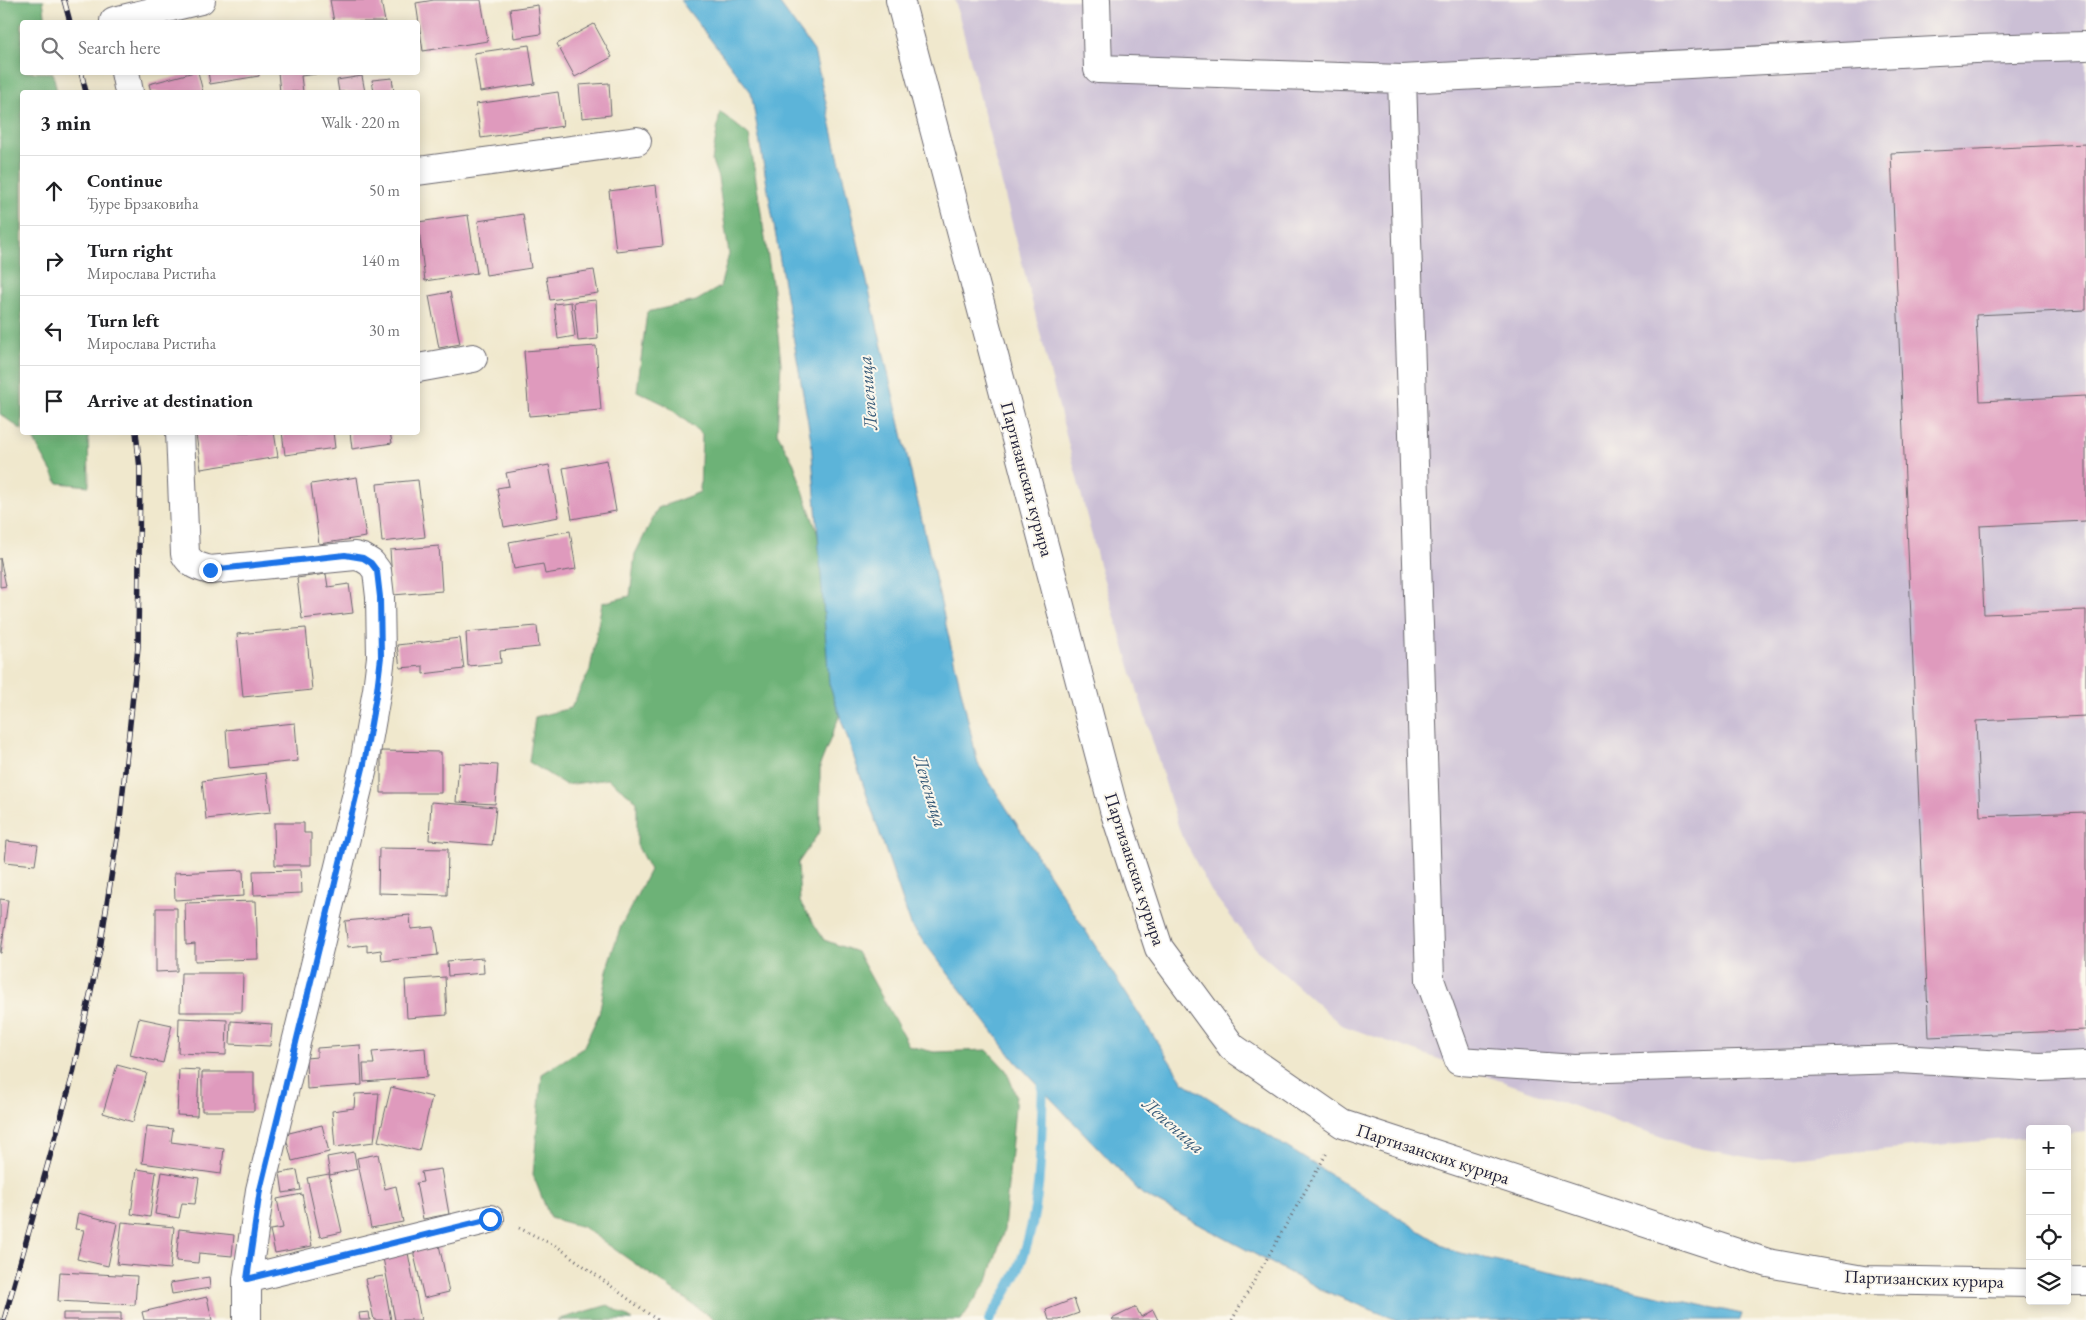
<!DOCTYPE html>
<html lang="en">
<head>
<meta charset="utf-8">
<style>
	:root { --surface:#fff; --page:#f2f2f2; --text:#202124; --muted:#757577; --line:#e0e0e0 }
	body { margin:0; font-family:"EB Garamond",serif; background:var(--page); color:var(--text) }
	.controls { position:absolute; right:15px; bottom:15px; display:grid; overflow:hidden; border-radius:5px; box-shadow:0 2px 12px #0003 }
	.controls button { width:45px; height:45px; display:grid; place-items:center; padding:0; border:0; border-bottom:1px solid var(--line); background:var(--surface); color:var(--text); font:25px sans-serif }
	.stop { position:absolute; width:15px; height:15px; margin:-11px; border:4px solid #1a73e8; border-radius:50%; background:#fff }
	.stop.end { background:#1a73e8; border-color:#fff; box-shadow:0 1px 5px #0008 }
	.list { margin:0; padding:0; list-style:none }
	h2 { display:flex; justify-content:space-between; align-items:center; height:65px; margin:0; padding:0 20px; font-size:21px }
	h2 small { font-size:16px; font-weight:400; color:var(--muted) }
	.list li { display:grid; grid-template-columns:32px 1fr auto; gap:15px; align-items:center; box-sizing:border-box; height:70px; padding:0 20px; border-top:1px solid var(--line) }
	.list b { display:block; font-size:19px; white-space:nowrap }
	.list p { margin:0; font-size:16px; white-space:nowrap; color:var(--muted) }
	.list em { font-size:16px; font-style:normal; color:var(--muted) }
	.icon { flex:none; width:28px; height:28px; fill:none; stroke:currentColor; stroke-width:2; stroke-linecap:round; stroke-linejoin:round }
	.map { position:relative; flex:none; width:2086px; height:1320px; overflow:hidden }
	.search { position:absolute; background:var(--surface); box-shadow:0 2px 12px #0003; left:20px; top:20px; width:400px; height:55px; display:flex; align-items:center; gap:12px; box-sizing:border-box; padding:0 18px; border-radius:5px; color:var(--muted); font-size:19px }
	.panel { position:absolute; background:var(--surface); box-shadow:0 2px 12px #0003; left:20px; top:90px; width:400px; height:345px; border-radius:5px }
	.map>svg:first-child { display:block }
</style>
</head>
<body>
<div class="map">
<svg width="2086" height="1320" viewBox="0 0 2086 1320">
	<rect width="100%" height="100%" fill="#fbf7ec"/>
	<filter id="ink" filterUnits="userSpaceOnUse"><feTurbulence type="fractalNoise" baseFrequency=".02" numOctaves="2"/><feDisplacementMap in="SourceGraphic" scale="10" xChannelSelector="R" yChannelSelector="G"/><feConvolveMatrix kernelMatrix="1 2 1 2 8 2 1 2 1" color-interpolation-filters="sRGB"/></filter>
	<filter id="wash" filterUnits="userSpaceOnUse"><feTurbulence type="fractalNoise" baseFrequency=".0096" numOctaves="4" result="noise"/><feDisplacementMap in="SourceGraphic" scale="20" xChannelSelector="R" yChannelSelector="G"/><feGaussianBlur stdDeviation="1.12" result="paint"/><feColorMatrix in="noise" values="0 0 0 0 0 0 0 0 0 0 0 0 0 0 0 0 0 1.4 0 .05"/><feComposite in="paint" operator="in"/></filter>
	<g filter="url(#wash)">
		<rect width="100%" height="100%" fill="#f0e8cd"/>
		<!-- industrial -->
		<path fill="#cbbfd5" d="M955 0H2086V1132L2067 1134V1129H2030V1137L1762 1160 1688 1146 1341 1025 1256 949 1211 891 1180 832 1099 564Z"/>
		<!-- forest -->
		<path fill="#6db277" stroke="#486a59" d="M0 0H43L46 22H22V72L53 73 57 92H22V430L0 414Z
			M720 112 749 135 773 290 781 363 777 433 794 464 835 585 841 712 820 765V831L798 863 800 902 824 940 857 952 909 1046 934 1052 987 1050 1006 1070 1016 1095 1004 1230 988 1280 961 1320H715L583 1227 550 1218 533 1175 542 1074 583 1048 599 1014 609 961 621 926 650 870 637 845V801L608 779 566 785 529 762 535 717 571 708 590 670 602 603 630 596 635 554 658 508 700 492 702 434 666 405 637 391 647 312 696 301 720 287 729 254 718 178 712 161Z
			M25 433H88L89 486 58 483 32 437Z
			M608 1305 633 1320H557Z"/>
		<!-- water -->
		<path fill="#5cb4d9" stroke="#3f6b8a" d="M680 0H777L814 51 978 764 1183 1082 1452 1251 1742 1314 1740 1320H1397L1322 1290 1142 1194 1016 1062 911 925 829 684 811 440 751 92Z"/>
		<g fill="none" stroke-linecap="round" stroke-linejoin="round">
			<!-- stream -->
			<path stroke="#5cb4d9" stroke-width="10" d="M989 1320C1000 1303 1011 1286 1019 1267 1043 1208 1041 1139 1043 1077"/>
		</g>
		<g id="blocks">
			<!-- building -->
			<path fill="#df9abd" d="M330 0H381L385 22H334Z
				M434 0H481L488 41 423 51 416 3Z
				M538 5 541 34 514 38 510 9Z
				M594 24 612 57 575 77 557 44Z
				M529 45 535 84 480 92 474 53Z
				M194 72H198L203 92H151L149 84Z
				M208 72H259V76L210 84Z
				M278 72H316V74L301 76 303 92H280Z
				M362 76 365 92H339L337 80Z
				M392 78 394 92H374L372 80Z
				M609 83 611 115 582 118 579 85Z
				M558 92 563 126 481 138 476 104Z
				M2086 144V310L1976 315 1980 401 2086 396V521L1980 526 1984 614 2086 610V716L1976 721 1980 816 2086 812V1030L1929 1037 1891 153Z
				M656 185 663 246 616 251 609 191Z
				M523 214 531 268 486 275 478 221Z
				M468 215 477 273 425 281 418 222Z
				M594 270 598 293 550 300 546 277Z
				M450 292 460 344 439 348 429 296Z
				M596 300 598 339 578 341 574 302Z
				M571 302 575 336 558 339 554 304Z
				M596 346 601 410 529 416 524 351Z
				M207 432H274L278 457 201 469 196 434Z
				M282 432H333L335 448 285 455Z
				M350 432H390L392 443 352 449Z
				M607 460 616 511 572 519 563 468Z
				M549 465 559 517 504 527 497 488 509 486 506 473Z
				M357 477 366 537 319 544 311 484Z
				M418 480 425 537 382 542 377 484Z
				M570 531 576 569 545 574 543 564 514 569 509 542Z
				M439 546 442 591 393 595 390 550Z
				M0 558 6 586 0 587Z
				M326 574 328 587 349 584 353 613 302 619 297 578Z
				M537 626 539 647 500 651 501 663 468 666 466 632Z
				M306 628 312 690 243 697 237 634Z
				M460 638 464 669 423 674V666L400 668 397 645Z
				M295 723 298 761 229 768 226 730Z
				M381 751 441 752V793H381Z
				M459 763 498 765 495 804 456 802Z
				M266 773 271 812 206 819 202 781Z
				M431 802 496 807 492 845 429 840Z
				M274 823H304V833H311V865H275Z
				M7 841 38 845 35 865 5 862Z
				M379 848 448 849 447 895 378 893Z
				M243 870 244 896 175 900 174 873Z
				M301 870 302 893 254 895 253 871Z
				M0 899 8 900 1 953H0Z
				M256 901 258 959 195 961V944L186 945 185 903Z
				M156 908H177V971L156 972Z
				M410 915 411 929 434 927 438 955 382 961 381 950 367 952V945L348 947 345 921Z
				M483 958 484 973 448 976 447 961Z
				M181 973H243L242 1012H180Z
				M445 977 447 1015 407 1018 405 980Z
				M139 1018 172 1025 163 1063 130 1055Z
				M179 1018 227 1020 226 1055 178 1053Z
				M231 1021 272 1024 270 1046 230 1044Z
				M360 1045 362 1085 307 1089 306 1058 317 1057V1048Z
				M425 1048 427 1077 364 1082 363 1064H374L372 1052Z
				M117 1065 147 1073 133 1122 103 1113Z
				M179 1069 199 1070 197 1116 177 1115Z
				M202 1072H254V1111H202Z
				M391 1087 432 1097 419 1151 378 1141Z
				M379 1093 374 1142 335 1147 332 1111 354 1108 355 1094Z
				M322 1125 329 1152 292 1161 285 1134Z
				M147 1126 173 1129 171 1142 224 1149 221 1174 142 1163Z
				M354 1152 357 1169 330 1175 327 1157Z
				M378 1154 385 1189 396 1186 403 1222 371 1228 357 1158Z
				M137 1169 156 1172 150 1217 131 1214Z
				M441 1169 449 1214 423 1219 416 1183 423 1182 421 1172Z
				M297 1170 301 1190 283 1193 280 1173Z
				M162 1172 199 1178 195 1204 182 1203 179 1218 155 1214Z
				M329 1174 342 1232 320 1237 307 1178Z
				M302 1194 312 1246 275 1253 270 1230 283 1228 277 1199Z
				M78 1213 117 1223 108 1266 77 1259 84 1230 75 1229Z
				M122 1222 174 1227 170 1269 117 1264Z
				M179 1229 234 1235 232 1256 199 1253 198 1263 176 1261Z
				M438 1240 449 1292 424 1298 412 1246Z
				M408 1253 421 1320H395L383 1258Z
				M60 1272 137 1276 135 1305 58 1301Z
				M383 1276 391 1320H374L365 1279Z
				M209 1277 210 1288 172 1294 170 1283Z
				M207 1297 212 1320H144L142 1312Z
				M1074 1299 1079 1313 1059 1320H1049L1046 1310Z
				M1136 1307 1141 1317 1153 1310 1158 1320H1113L1112 1319Z
				M369 1312 370 1320H360L359 1313Z
				M63 1313H121V1320H63Z"/>
		</g>
	</g>
	<g filter="url(#ink)">
		<use href="#blocks" fill-opacity="0" stroke="#6a676e" stroke-width="1"/>
		<g fill="none" stroke-linecap="round" stroke-linejoin="round">
			<defs>
				<path id="minor" d="M900 0 1114 810 1159 948 1232 1047 1343 1124 1768 1263 1863 1280 2030 1283
					M1096 0 1098 69 1402 79 1975 49 2086 46
					M114 21 201 0
					M125 72 129 92
					M1402 79 1430 980 1459 1061 1575 1069 1900 1059 2040 1067 2086 1065
					M418 171 637 141
					M418 368 473 358
					M180 432 185 554C191 565 199 567 210 570L355 556 363 558 371 563 377 571 380 597 381 657 377 690 364 764 260 1190 247 1279V1320
					M247 1279 490 1219
					M2067 1281H2086"/>
			</defs>
			<!-- minor casing -->
			<use href="#minor" stroke="#6a676e" stroke-width="30"/>
			<!-- path -->
			<path stroke="#6a676e" stroke-width="3" stroke-dasharray="1 4" stroke-linecap="butt" d="M519 1228 558 1247 657 1320
				M1232 1320 1328 1151"/>
			<!-- minor -->
			<use href="#minor" stroke="#fff" stroke-width="28"/>
			<defs>
				<path id="rail" d="M64 0 70 22
					M81 72 86 92
					M4 1320 72 1078 100 949 120 819 138 647 140 469 136 432"/>
			</defs>
			<!-- rail casing -->
			<use href="#rail" stroke="#22223b" stroke-width="5.5"/>
			<!-- rail -->
			<use href="#rail" stroke="#fbf7ec" stroke-width="4" stroke-dasharray="11" stroke-linecap="butt"/>
		</g>
	</g>
	<g fill="none" stroke-linecap="round" stroke-linejoin="round" filter="url(#ink)">
		<!-- route -->
		<path stroke="#1a73e8" stroke-width="6" d="M210 570 345 555 363 558 371 563 377 571 380 597 381 657 377 690 364 764 260 1190 247 1279 490 1219"/>
	</g>
	<g text-anchor="middle" stroke-width="4" stroke-linejoin="round" paint-order="stroke">
		<!-- street labels -->
		<g font-size="18" fill="#22223b" stroke="#fbf7ec">
			<text transform="translate(1027 479) rotate(75)" y="6">Партизанских курира</text>
			<text transform="translate(1135 869) rotate(72)" y="6">Партизанских курира</text>
			<text transform="translate(1433 1154) rotate(18)" y="6">Партизанских курира</text>
			<text transform="translate(1924 1279) rotate(2)" y="6">Партизанских курира</text>
		</g>
		<!-- water labels -->
		<g font-size="19" font-style="italic" fill="#395c7a" stroke="#fbf7ec">
			<text transform="translate(867 393) rotate(-95)" y="7">Лепеница</text>
			<text transform="translate(931 791) rotate(73)" y="7">Лепеница</text>
			<text transform="translate(1174 1125) rotate(41)" y="7">Лепеница</text>
		</g>
	</g>
</svg>
<div class="controls">
<button>+</button>
<button>−</button>
<button><svg class="icon" aria-label="locate" viewBox="0 0 24 24"><circle cx="12" cy="12" r="6"/><path d="M12 2v4M12 18v4M2 12h4M18 12h4"/></svg></button>
<button><svg class="icon" aria-label="layers" viewBox="0 0 24 24"><path d="M12 4l9 5-9 5-9-5zM3 14l9 5 9-5"/></svg></button>
</div>
<div class="stop" style="left:490px;top:1219px"></div>
<div class="stop end" style="left:210px;top:570px"></div>
<div class="search"><svg class="icon" aria-label="search" viewBox="0 0 24 24"><circle cx="10" cy="10" r="6"/><path d="M15 15l6 6"/></svg>Search here</div>
<section class="panel">
<h2>3 min<small>Walk · 220 m</small></h2>
<ul class="list">
<li><svg class="icon" aria-label="ahead" viewBox="0 0 24 24"><path d="M12 20V5M6 11l6-6 6 6"/></svg><div><b>Continue</b><p>Ђуре Брзаковића</p></div><em>50 m</em></li>
<li><svg class="icon" aria-label="right" viewBox="0 0 24 24"><path d="M7 20v-9h11M14 6l5 5-5 5"/></svg><div><b>Turn right</b><p>Мирослава Ристића</p></div><em>140 m</em></li>
<li><svg class="icon" aria-label="left" viewBox="0 0 24 24"><path d="M17 20v-9H6M10 6l-5 5 5 5"/></svg><div><b>Turn left</b><p>Мирослава Ристића</p></div><em>30 m</em></li>
<li><svg class="icon" aria-label="arrive" viewBox="0 0 24 24"><path d="M6 21V4h12l-3 4 3 4H6"/></svg><div><b>Arrive at destination</b></div></li>
</ul>
</section>
</div>
</body>
</html>
